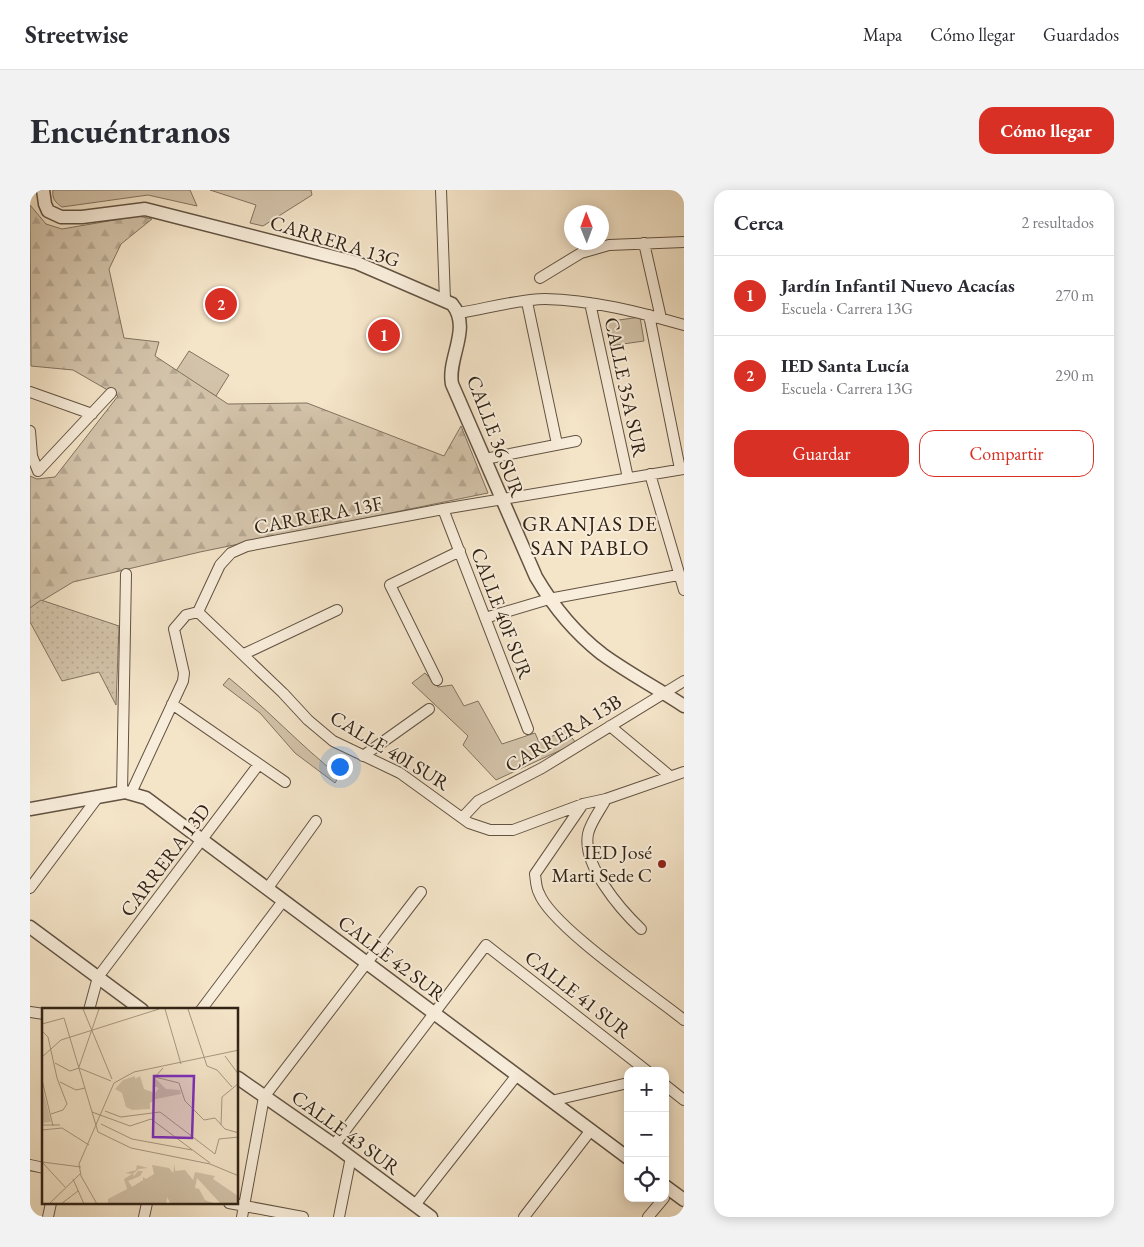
<!DOCTYPE html>
<html lang="es">
<head>
<meta charset="utf-8">
<style>
	:root { --surface:#fff; --page:#f2f2f3; --text:#2b2b33; --muted:#7c7c81; --line:#e1e1e2; --accent:#d93025 }
	body { margin:0; font-family:"EB Garamond",serif; background:var(--page); color:var(--text) }
	.controls { position:absolute; right:15px; bottom:15px; display:grid; overflow:hidden; border-radius:10px; box-shadow:0 2px 12px #0003 }
	.controls button { width:45px; height:45px; display:grid; place-items:center; padding:0; border:0; border-bottom:1px solid var(--line); background:var(--surface); color:var(--text); font:25px sans-serif }
	.compass { position:absolute; left:534px; top:15px; width:45px; height:45px; border-radius:50%; background:var(--surface); box-shadow:0 2px 12px #0003; rotate:359deg }
	.you { position:absolute; left:309px; top:576px; width:18px; height:18px; margin:-12px; border:4px solid #fff; border-radius:50%; background:#1a73e8; box-shadow:0 0 0 8px #1a73e833 }
	.badge { display:grid; place-items:center; width:32px; height:32px; border-radius:50%; background:var(--accent); color:#fff; font-size:16px; font-weight:700 }
	.pin { position:absolute; translate:-50% -50%; border:2px solid #fff; box-shadow:0 1px 5px #0006 }
	.list { margin:0; padding:0; list-style:none }
	h2 { display:flex; justify-content:space-between; align-items:center; height:65px; margin:0; padding:0 20px; font-size:21px }
	h2 small { font-size:16px; font-weight:400; color:var(--muted) }
	.list li { display:grid; grid-template-columns:32px 1fr auto; gap:15px; align-items:center; box-sizing:border-box; height:80px; padding:0 20px; border-top:1px solid var(--line) }
	.list b { display:block; font-size:19px; white-space:nowrap }
	.list p { margin:0; font-size:16px; white-space:nowrap; color:var(--muted) }
	.list em { font-size:16px; font-style:normal; color:var(--muted) }
	.actions { display:flex; gap:10px; padding:15px 20px }
	.actions a { flex:1; padding:11px 0; border:1px solid var(--accent); border-radius:15px; text-align:center; font-size:18px; color:var(--accent) }
	.actions .main { background:var(--accent); color:#fff }
	.icon { flex:none; width:28px; height:28px; fill:none; stroke:currentColor; stroke-width:2; stroke-linecap:round; stroke-linejoin:round }
	.map { position:relative; flex:none; width:654px; height:1027px; overflow:hidden; border-radius:15px }
	header { display:flex; align-items:center; gap:30px; box-sizing:border-box; height:70px; padding:0 25px; background:var(--surface); border-bottom:1px solid var(--line) }
	header strong { font-size:24px }
	nav { display:flex; gap:28px; margin-inline-start:auto; font-size:18px }
	.intro { display:flex; align-items:center; justify-content:space-between; box-sizing:border-box; height:120px; padding:0 30px }
	h1 { margin:0; font-size:35px }
	.button { padding:12px 22px; border-radius:15px; background:var(--accent); color:#fff; font-size:18px; font-weight:700 }
	main { display:flex; gap:30px; padding:0 30px }
	aside { flex:1; background:var(--surface); border-radius:15px; box-shadow:0 2px 12px #0003 }
	.map>svg:first-child { display:block }
</style>
</head>
<body>
<header>
<strong>Streetwise</strong>
<nav><a>Mapa</a><a>Cómo llegar</a><a>Guardados</a></nav>
</header>
<div class="intro"><h1>Encuéntranos</h1><a class="button">Cómo llegar</a></div>
<main>
<div class="map">
<svg width="654" height="1027" viewBox="0 0 654 1027">
	<defs>
		<pattern id="forest-firs" width="22" height="20" patternUnits="userSpaceOnUse" patternTransform="scale(1.25)"><rect width="22" height="20" fill="#d3c3aa"/><path d="M5 1l3.5 6h-7zM16 11l3.5 6h-7z" fill="#b6a791"/></pattern>
		<pattern id="park-dots" width="8" height="8" patternUnits="userSpaceOnUse" patternTransform="scale(1.25)"><rect width="8" height="8" fill="#d3c3aa"/><path d="M2 2h.1M6 6h.1" fill="none" stroke="#b6a791" stroke-width="1.8" stroke-linecap="round"/></pattern>
	</defs>
	<rect width="100%" height="100%" fill="#f4e4c8"/>
	<filter id="stains"><feTurbulence type="fractalNoise" baseFrequency=".004" numOctaves="4"/><feColorMatrix values="0 0 0 0 .2 0 0 0 0 .09 0 0 0 0 .02 0 0 0 .5 -.17"/></filter>
	<radialGradient id="worn" r=".72"><stop offset=".6" stop-color="#630" stop-opacity="0"/><stop offset="1" stop-color="#630" stop-opacity=".3"/></radialGradient>
	<!-- grass -->
	<path fill="#d3c3aa" stroke="#827360" d="M23 0H160L167 16 118 5 32 17C25 12 22 9 23 0Z
		M180 0H281L282 5 233 36 220 33 226 15Z
		M610 127 614 151 579 156 575 132Z
		M159 161 199 185 186 206 146 181Z
		M395 483 408 497 422 495 434 516 448 511 472 554 505 543 509 552 536 540 546 553 466 590 433 555 438 546 382 493Z
		M199 488C237 519 270 555 309 586L305 593 265 563 230 523 193 495Z"/>
	<!-- forest -->
	<path fill="url(#forest-firs)" stroke="#827360" d="M0 15 16 34 32 39 108 26 122 29 91 54 79 79 94 148 129 152 125 166 198 214 277 213 414 266 431 236 458 303 170 362 43 392 0 418V286L7 289 25 287 88 206 43 180 1 176Z"/>
	<!-- park -->
	<path fill="url(#park-dots)" stroke="#827360" d="M11 410 89 436 86 515 69 482 32 491 0 432V418Z"/>
	<g fill="none" stroke-linecap="round" stroke-linejoin="round">
		<defs>
			<path id="minor" d="M411 0 415 110
				M614 53 631 128
				M510 88 551 63 579 55 654 52
				M497 112 527 254
				M560 113 598 288
				M428 123C454 119 490 109 515 109 562 110 609 122 654 135
				M619 125 650 279
				M0 202 62 224
				M0 241 2 266 8 281
				M455 269 546 251
				M8 281 81 203
				M620 284 654 400
				M413 319 498 539
				M168 422 253 503 278 530 303 551 370 583 439 633 460 640H483L553 614 576 609 654 582
				M455 428 519 409 648 385
				M214 464 307 420
				M407 490 360 395 430 361
				M142 514 255 592
				M580 536 640 586
				M333 566 399 519
				M92 603 96 384
				M101 603 153 491 154 483 144 439 156 425 168 422 190 375 201 363 217 356 413 319 654 279
				M576 609C571 619 560 633 558 644 552 675 590 719 611 739
				M553 614 505 684C506 691 506 698 509 703 521 736 623 805 654 830
				M433 627 448 611 512 578 654 491
				M0 698 68 607
				M237 699 286 631
				M59 820 68 787 229 574
				M171 820 253 711
				M0 822 14 824
				M635 895 654 910
				M521 911 598 893
				M304 955 456 755 617 881
				M0 975 14 978
				M199 1013 273 1027
				M385 1015 487 885
				M18 1027 21 1013
				M114 1027 117 1013
				M212 1027 234 907 391 702
				M309 1027 321 967
				M494 1027 561 940
				M618 1027 634 1008"/>
			<path id="tertiary" d="M13 0 15 14 18 21 31 27H52L115 19 327 73 422 114C442 138 417 168 422 194L506 387C523 416 545 443 572 464 598 483 627 498 654 516
				M0 619 95 602 116 608 598 968
				M0 737 112 820
				M208 888 304 955 401 1027
				M635 996 654 1010"/>
		</defs>
		<!-- minor casing -->
		<use href="#minor" stroke="#625342" stroke-width="12"/>
		<!-- tertiary casing -->
		<use href="#tertiary" stroke="#625342" stroke-width="15"/>
		<!-- minor -->
		<use href="#minor" stroke="#f8eddb" stroke-width="10"/>
		<!-- tertiary -->
		<use href="#tertiary" stroke="#f8eddb" stroke-width="12"/>
	</g>
	<!-- markers -->
	<circle fill="#8f2418" stroke="#f8eddb" stroke-width="2" cx="632" cy="674" r="5"/>
	<g text-anchor="middle" stroke-width="4" stroke-linejoin="round" paint-order="stroke">
		<!-- street labels -->
		<g font-size="20" fill="#312315" stroke="#f8eddb">
			<text transform="translate(305 51) rotate(17)" y="7">CARRERA 13G</text>
			<text transform="translate(596 197) rotate(78)" y="7">CALLE 35A SUR</text>
			<text transform="translate(466 246) rotate(69)" y="7">CALLE 36 SUR</text>
			<text transform="translate(288 325) rotate(-11)" y="7">CARRERA 13F</text>
			<text transform="translate(472 423) rotate(69)" y="7">CALLE 40F SUR</text>
			<text transform="translate(533 543) rotate(-31)" y="7">CARRERA 13B</text>
			<text transform="translate(360 560) rotate(31)" y="7">CALLE 40I SUR</text>
			<text transform="translate(135 670) rotate(-53)" y="7">CARRERA 13D</text>
			<text transform="translate(362 768) rotate(37)" y="7">CALLE 42 SUR</text>
			<text transform="translate(548 804) rotate(38)" y="7">CALLE 41 SUR</text>
			<text transform="translate(316 942) rotate(36)" y="7">CALLE 43 SUR</text>
		</g>
		<!-- poi labels -->
		<g font-size="20" fill="#312315" stroke="#f8eddb" text-anchor="end">
			<text x="622" y="669">IED José<tspan x="622" dy="23">Marti Sede C</tspan></text>
		</g>
		<!-- neighbourhood labels -->
		<g font-size="21" letter-spacing="1" fill="#312315" stroke="#f8eddb">
			<text x="560" y="341">GRANJAS DE<tspan x="560" dy="24">SAN PABLO</tspan></text>
		</g>
	</g>
	<!-- overview -->
	<g transform="translate(12 818)">
		<rect width="196" height="196" fill="#f4e4c8"/>
		<path d="M133 156V163L143 162 151 172 153 164 173 168 171 171 196 188V196L178 195 155 170 153 180 157 181 163 192 174 196H129L125 189 124 196H66V191L85 181 82 171 90 166 83 165 94 162 95 157 106 160 97 161 91 166 92 168 96 163H101L98 168 86 173 90 179 101 172V169L104 171 112 166 110 157 127 160 131 165Z" fill="#d3c3aa"/>
		<path d="M93 68V71L98 68 102 81 113 85 117 80 112 78V69L124 81 138 82 139 86 114 91 108 95V101L90 102 84 99 80 85 73 81 81 72Z" fill="#d3c3aa"/>
		<path d="M0 78 9 114 0 115Z" fill="#d3c3aa"/>
		<path fill="none" stroke="#a69780" stroke-width="1" d="M41 1 70 71M123 1 139 56M146 1 165 58 175 62 190 79M0 16 22 10 56 124 89 140 168 156 197 168M0 23 6 29 15 70 25 96 21 102 9 106M183 48 197 67M0 49 19 32 117 1M13 55 28 63 37 60M37 59 57 1M37 60 69 73M121 60 113 69 137 75 143 93 162 112 173 110 183 121 197 125M0 72 11 118M18 74 34 82 43 80M63 103 79 109 118 104 173 146M50 104 88 118 109 111 168 155M59 116 90 131 150 142M0 117H18M179 117 180 89 197 75M0 122 20 120 47 137M173 146 177 131 197 129M0 154 39 159M0 154 23 179M31 171 42 196M7 196 38 166M19 196 36 183M55 196 39 168 37 156 72 75 92 64 197 42"/>
		<path fill="#7b2cbf" fill-opacity="0.15" stroke="#7b2cbf" stroke-width="2.5" d="M112 68H152L150 130 111 129Z"/>
		<rect width="196" height="196" fill="none" stroke="#312315" stroke-width="2.5"/>
	</g>
	<rect width="100%" height="100%" filter="url(#stains)"/>
	<rect width="100%" height="100%" fill="url(#worn)"/>
</svg>
<div class="controls">
<button>+</button>
<button>−</button>
<button><svg class="icon" aria-label="locate" viewBox="0 0 24 24"><circle cx="12" cy="12" r="6"/><path d="M12 2v4M12 18v4M2 12h4M18 12h4"/></svg></button>
</div>
<svg class="compass" viewBox="-18 -18 36 36"><path d="M0-13l5 13h-10z" fill="#e53935"/><path d="M0 13l5-13h-10z" fill="#7c7c81"/></svg>
<div class="you"></div>
<div class="pin badge" style="left:354px;top:145px">1</div>
<div class="pin badge" style="left:191px;top:114px">2</div>
</div>
<aside>
<h2>Cerca<small>2 resultados</small></h2>
<ul class="list">
<li><span class="badge">1</span><div><b>Jardín Infantil Nuevo Acacías</b><p>Escuela · Carrera 13G</p></div><em>270 m</em></li>
<li><span class="badge">2</span><div><b>IED Santa Lucía</b><p>Escuela · Carrera 13G</p></div><em>290 m</em></li>
</ul>
<div class="actions"><a class="main">Guardar</a><a>Compartir</a></div>
</aside>
</main>
</body>
</html>
